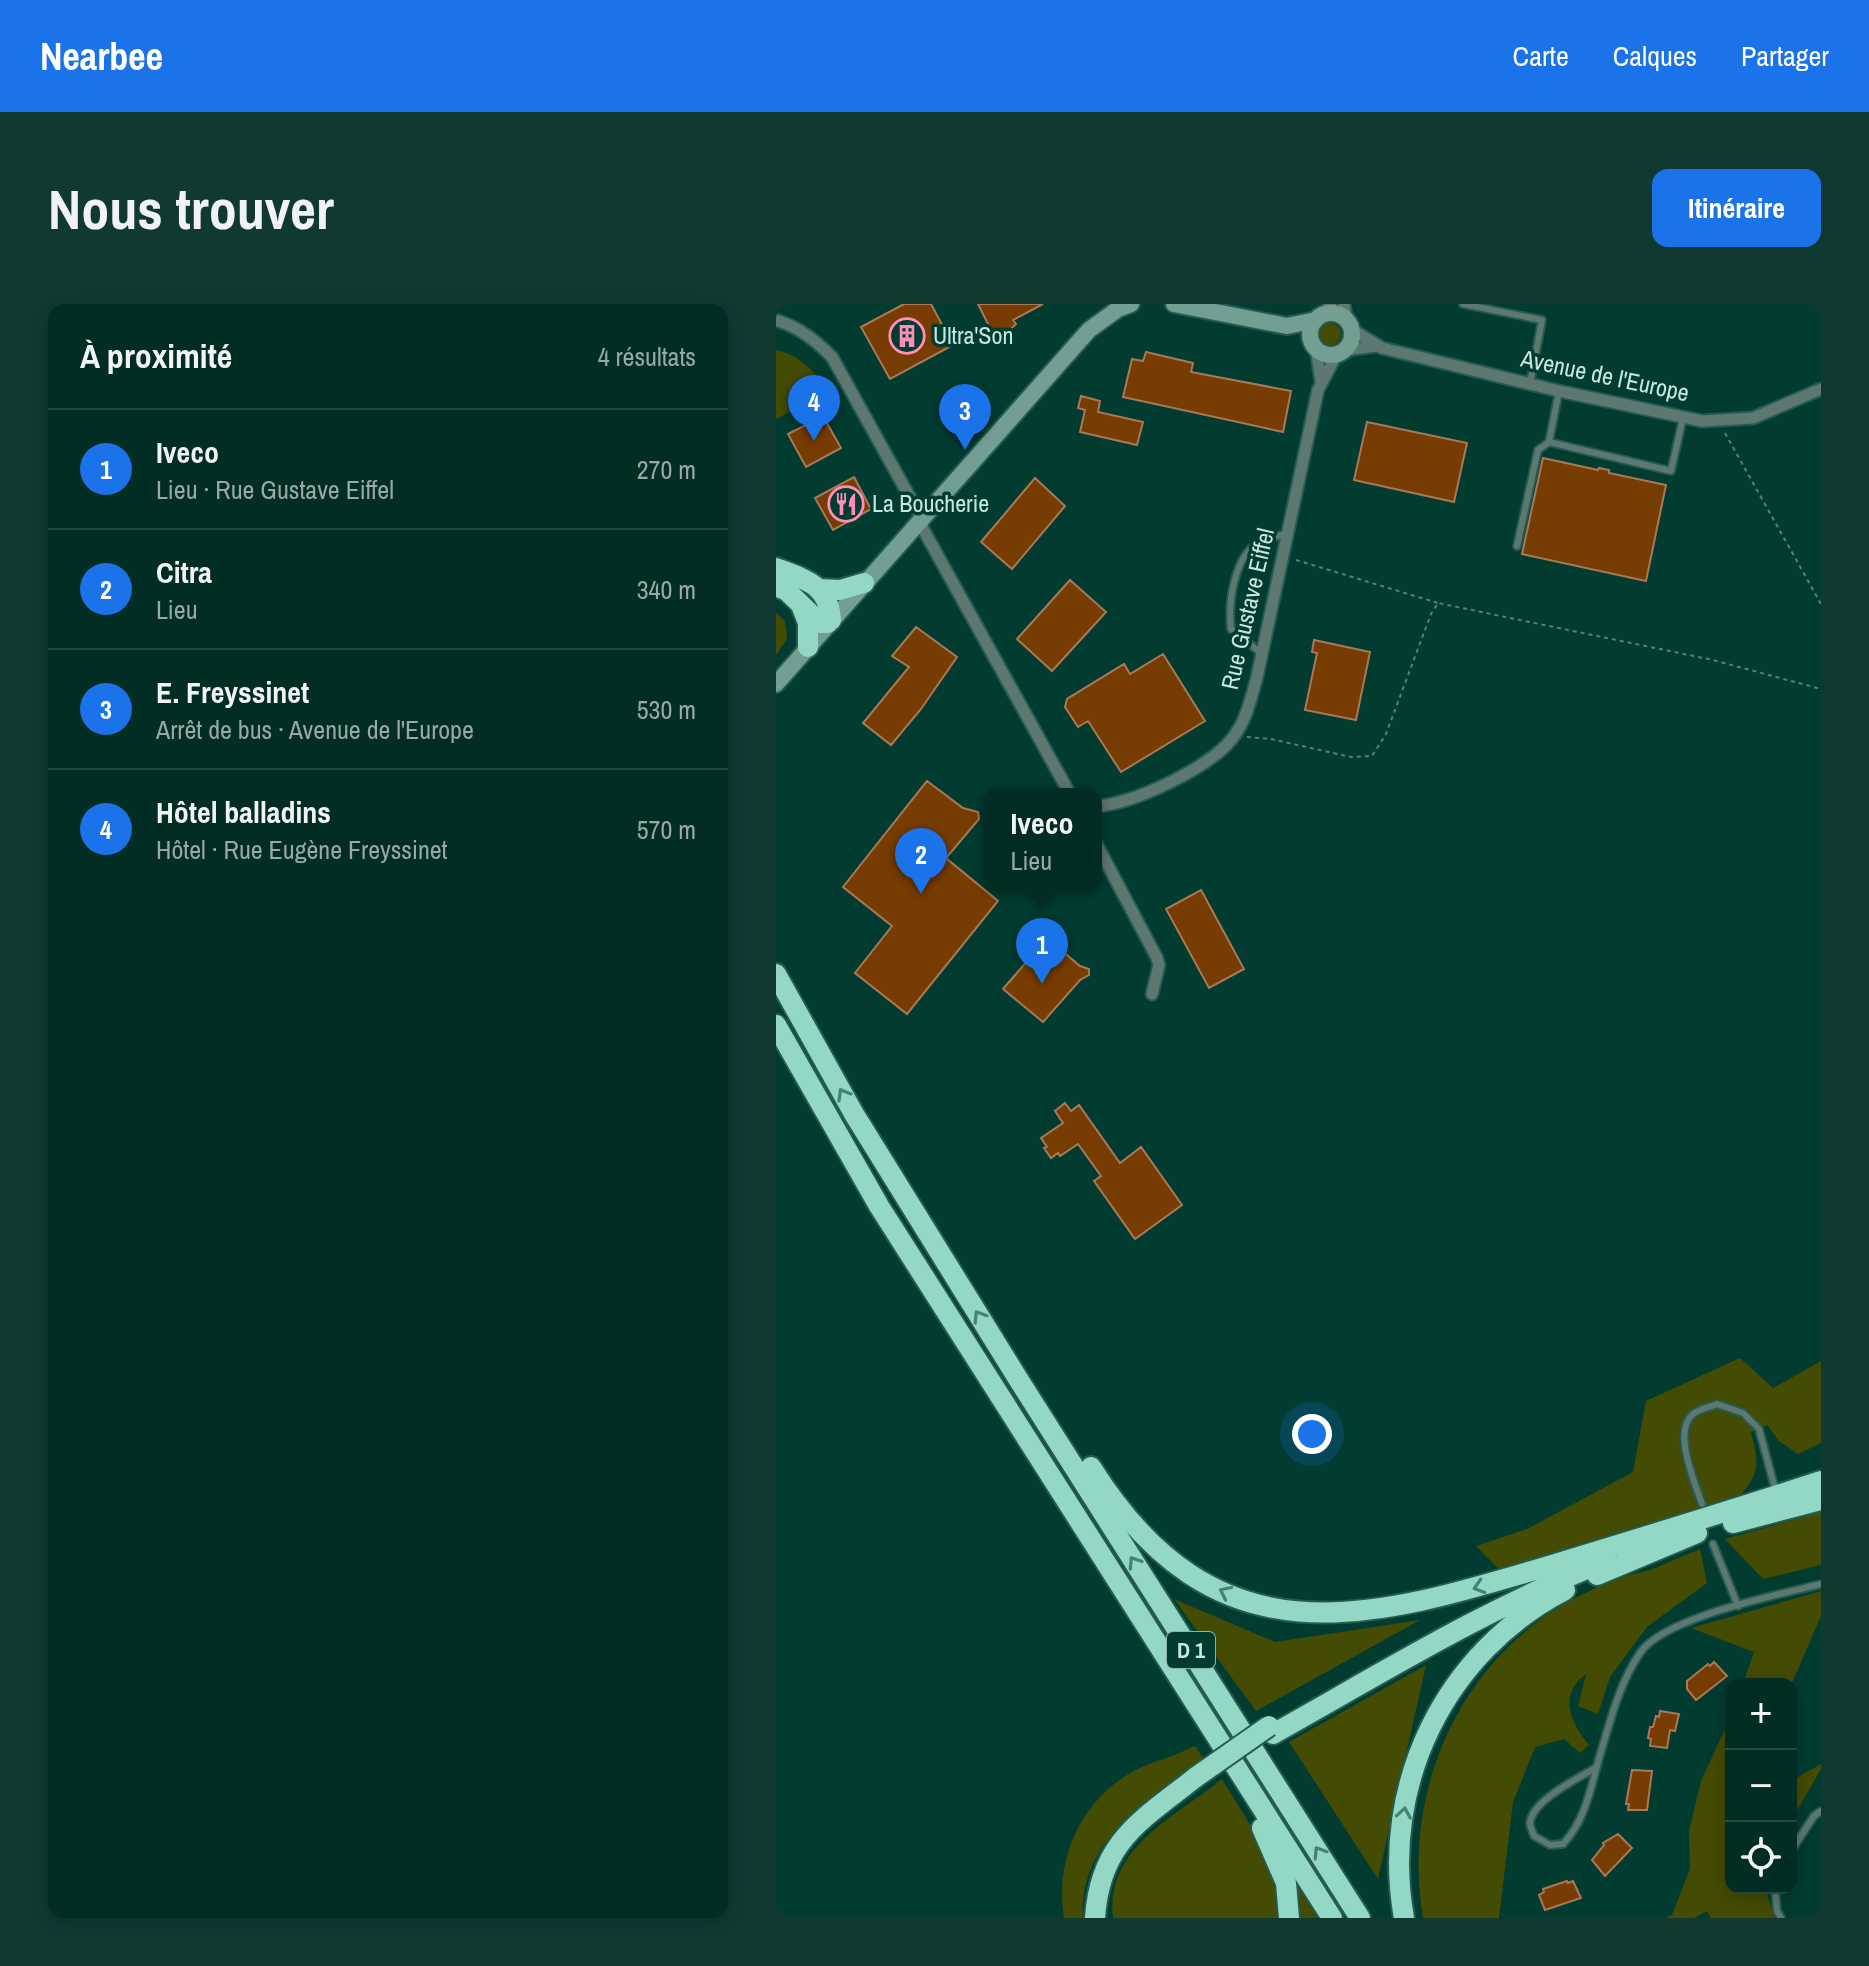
<!DOCTYPE html>
<html lang="fr">
<head>
<meta charset="utf-8">
<style>
	:root { --surface:#022d25; --page:#103932; --text:#f1f3f6; --muted:#96a8a7; --line:#234942; --accent:#1a73e8 }
	body { margin:0; font-family:"Archivo Narrow",sans-serif; background:var(--page); color:var(--text) }
	.controls { position:absolute; right:24px; bottom:24px; display:grid; overflow:hidden; border-radius:16px; box-shadow:0 4px 20px #0003 }
	.controls button { width:72px; height:72px; display:grid; place-items:center; padding:0; border:0; border-bottom:2px solid var(--line); background:var(--surface); color:var(--text); font:40px sans-serif }
	.you { position:absolute; left:536px; top:1130px; width:28px; height:28px; margin:-20px; border:6px solid #fff; border-radius:50%; background:#1a73e8; box-shadow:0 0 0 12px #1a73e833 }
	.badge { display:grid; place-items:center; width:52px; height:52px; border-radius:50%; background:var(--accent); color:#fff; font-size:26px; font-weight:700 }
	.pin { position:absolute; translate:-50% -66px; filter:drop-shadow(0 2px 4px #0008) }
	.pin::after { content:''; position:absolute; top:42px; width:28px; height:24px; background:inherit; clip-path:polygon(0 0,100% 0,50% 100%) }
	.popup { position:absolute; left:206px; top:484px; width:120px; height:104px; box-sizing:border-box; display:grid; place-content:center; border-radius:16px; background:var(--surface); filter:drop-shadow(0 2px 6px #0005); font-size:26px; white-space:nowrap; color:var(--muted) }
	.popup b { font-size:30px; color:var(--text) }
	.popup::after { content:''; position:absolute; left:50%; top:100%; margin-left:-16px; border:16px solid transparent; border-top-color:var(--surface) }
	.list { margin:0; padding:0; list-style:none }
	h2 { display:flex; justify-content:space-between; align-items:center; height:104px; margin:0; padding:0 32px; font-size:34px }
	h2 small { font-size:26px; font-weight:400; color:var(--muted) }
	.list li { display:grid; grid-template-columns:52px 1fr auto; gap:24px; align-items:center; box-sizing:border-box; height:120px; padding:0 32px; border-top:2px solid var(--line) }
	.list b { display:block; font-size:30px; white-space:nowrap }
	.list p { margin:0; font-size:26px; white-space:nowrap; color:var(--muted) }
	.list em { font-size:26px; font-style:normal; color:var(--muted) }
	.icon { flex:none; width:44px; height:44px; fill:none; stroke:currentColor; stroke-width:2; stroke-linecap:round; stroke-linejoin:round }
	.map { position:relative; flex:none; width:1045px; height:1614px; overflow:hidden; border-radius:16px }
	header { display:flex; align-items:center; gap:48px; box-sizing:border-box; height:112px; padding:0 40px; background:var(--accent); color:#fff }
	header strong { font-size:38px }
	nav { display:flex; gap:44px; margin-inline-start:auto; font-size:28px }
	.intro { display:flex; align-items:center; justify-content:space-between; box-sizing:border-box; height:192px; padding:0 48px }
	h1 { margin:0; font-size:56px }
	.button { padding:20px 36px; border-radius:16px; background:var(--accent); color:#fff; font-size:28px; font-weight:700 }
	main { display:flex; gap:48px; padding:0 48px }
	aside { flex:1; background:var(--surface); border-radius:16px; box-shadow:0 4px 20px #0003 }
	.map>svg:first-child { display:block }
</style>
</head>
<body>
<header>
<strong>Nearbee</strong>
<nav><a>Carte</a><a>Calques</a><a>Partager</a></nav>
</header>
<div class="intro"><h1>Nous trouver</h1><a class="button">Itinéraire</a></div>
<main>
<aside>
<h2>À proximité<small>4 résultats</small></h2>
<ul class="list">
<li><span class="badge">1</span><div><b>Iveco</b><p>Lieu · Rue Gustave Eiffel</p></div><em>270 m</em></li>
<li><span class="badge">2</span><div><b>Citra</b><p>Lieu</p></div><em>340 m</em></li>
<li><span class="badge">3</span><div><b>E. Freyssinet</b><p>Arrêt de bus · Avenue de l'Europe</p></div><em>530 m</em></li>
<li><span class="badge">4</span><div><b>Hôtel balladins</b><p>Hôtel · Rue Eugène Freyssinet</p></div><em>570 m</em></li>
</ul>
</aside>
<div class="map">
<svg width="1045" height="1614" viewBox="0 0 1045 1614">
	<rect width="100%" height="100%" fill="#023c31"/>
	<!-- green -->
	<path fill="#444b02" d="M543 30a11 11 0 1 1 22 0a11 11 0 1 1-22 0Z
		M0 46C19 50 32 61 45 77L39 83 48 90 0 115Z
		M0 309 9 317 11 335 0 351Z
		M964 1054 997 1084 1045 1057V1139L1022 1150 1003 1137 991 1121 975 1128C982 1158 986 1165 965 1191L723 1265 700 1242 751 1225 857 1168 870 1097Z
		M1045 1208V1261L987 1275 949 1235Z
		M924 1245 931 1279 871 1323 834 1373 822 1410 802 1402 810 1370C782 1391 794 1418 813 1441L804 1449 788 1435 759 1443 737 1498 723 1614H647C626 1492 680 1363 788 1300 808 1289 828 1279 850 1272 859 1269 869 1268 879 1264 894 1258 909 1251 924 1245Z
		M1045 1287V1312L1015 1381 967 1380 978 1348 915 1324Z
		M398 1295 499 1338 644 1316 480 1407Z
		M650 1361 602 1575 513 1438Z
		M955 1412V1584H989L999 1614H935L931 1607 918 1614H889L896 1611 914 1565 913 1527 925 1477Z
		M416 1443H420L428 1455C372 1500 304 1532 307 1614H288C278 1553 307 1491 364 1464 381 1456 399 1452 416 1443Z
		M1045 1460V1465L1015 1517V1477Z
		M446 1475C468 1512 510 1569 502 1614H337C329 1543 400 1513 446 1475Z
		M520 1572 544 1614H524V1599L518 1573Z"/>
	<!-- building -->
	<path fill="#773c02" stroke="#a77959" stroke-width="2" d="M128 0H155L177 41 114 75 85 23Z
		M202 0H267L237 16 240 20 221 38Z
		M370 48 417 59 415 68 515 87 507 128 347 93 356 55 367 57Z
		M305 92 324 97 322 108 367 118 361 141 304 128 309 106 302 104Z
		M47 112 65 144 30 163 12 130Z
		M591 118 691 139 678 198 578 176Z
		M767 154 822 166 823 164 833 166V169L890 181 870 277 746 250Z
		M78 173 95 205 57 226 39 194Z
		M259 174 289 202 236 265 205 238Z
		M294 276 330 308 276 367 241 335Z
		M140 323 181 353 145 405 115 441 87 419 133 363 116 352Z
		M538 336 594 348 580 416 529 406 541 349 536 348Z
		M387 350 429 417 345 468 312 417 302 423 289 403 291 395 348 360 354 370Z
		M151 477 187 504 202 508 203 515 170 554 222 597 131 710 79 669 116 622 67 583Z
		M425 586 468 665 433 684 390 605Z
		M271 634 304 662 313 665V671L304 676 267 718 227 685Z
		M289 799 295 807 303 801 344 859 365 843 406 901 359 935 318 877 325 872 302 840 284 852 282 849 275 854 268 844 271 843 265 834 287 819 279 807Z
		M938 1358 951 1372 920 1396 911 1385V1377L932 1360 934 1362Z
		M884 1407 903 1410 899 1427 894 1426 891 1444 874 1442 875 1435 872 1434 874 1423H877L880 1412 883 1413Z
		M856 1466 876 1467 871 1506H852L853 1500H850Z
		M842 1530 856 1544 829 1572 816 1556 828 1541 827 1539Z
		M791 1577 792 1579 797 1577 805 1594 769 1606 763 1591 768 1588 767 1585Z"/>
	<g fill="none" stroke-linecap="round" stroke-linejoin="round">
		<defs>
			<path id="lane" d="M687 0 766 16 754 80
				M773 138 895 167 907 114
				M741 242 762 146 773 138 783 87
				M485 349 455 325C452 299 458 253 482 239 491 234 503 232 512 229
				M926 1200C919 1179 896 1127 917 1110 923 1105 934 1103 941 1100L967 1109 983 1125 1000 1188
				M937 1240 962 1302
				M821 1463C803 1474 756 1496 754 1519 754 1524 757 1528 758 1532L774 1541 787 1540C810 1516 815 1482 824 1451 835 1415 843 1380 864 1349 888 1313 1002 1291 1045 1280
				M1015 1547 1038 1512 1045 1507
				M999 1584 1001 1607 1005 1614"/>
			<path id="street" d="M568 0 571 17
				M548 11 555 0
				M0 16C24 24 38 35 56 53L142 208 147 225 294 490
				M575 25 606 44 783 87 926 117 977 114 1045 85
				M540 45 545 78
				M569 46 600 42
				M320 502C356 501 432 464 455 436 470 418 475 395 481 373L542 86 561 50
				M320 539 381 654 383 661 376 690"/>
			<path id="secondary" d="M398 0 511 22 540 16
				M534 30a21 21 0 1 1 42 0a21 21 0 1 1-42 0Z
				M0 380 313 26 342 5 355 0"/>
			<path id="highway" d="M0 264C29 275 53 281 55 316
				M0 282 11 287 44 319H52
				M43 285 64 286 88 279
				M25 301 32 319V343
				M0 670 78 810 244 1078 584 1614
				M0 721 103 902 556 1614
				M315 1163C440 1362 590 1317 779 1260 868 1233 957 1206 1045 1177
				M957 1219 1045 1196
				M821 1271 921 1229
				M497 1430C606 1369 714 1302 831 1257
				M486 1524 510 1579 513 1614
				M319 1614C324 1537 366 1516 420 1473
				M628 1614C604 1481 669 1348 789 1286"/>
		</defs>
		<!-- lane casing -->
		<use href="#lane" stroke="#255b50" stroke-width="10"/>
		<!-- street casing -->
		<use href="#street" stroke="#255b50" stroke-width="15"/>
		<!-- secondary casing -->
		<use href="#secondary" stroke="#255b50" stroke-width="20"/>
		<!-- highway casing -->
		<use href="#highway" stroke="#255b50" stroke-width="24"/>
		<!-- path -->
		<path stroke="#548379" stroke-width="2" stroke-dasharray="4 4" stroke-linecap="butt" d="M949 129 1045 300
			M520 256 662 299
			M471 433 495 435 575 453 596 452 610 430 655 310 662 299 937 356 1045 385"/>
		<!-- lane -->
		<use href="#lane" stroke="#5d7870" stroke-width="6"/>
		<!-- street -->
		<use href="#street" stroke="#5d7870" stroke-width="11"/>
		<!-- secondary -->
		<use href="#secondary" stroke="#739e92" stroke-width="16"/>
		<!-- highway -->
		<use href="#highway" stroke="#93d7c5" stroke-width="20"/>
		<defs>
			<path id="highway-bridge" d="M420 1473 493 1422"/>
		</defs>
		<!-- highway-bridge casing -->
		<use href="#highway-bridge" stroke="#255b50" stroke-width="24" stroke-linecap="butt"/>
		<!-- highway-bridge -->
		<use href="#highway-bridge" stroke="#93d7c5" stroke-width="20"/>
	</g>
	<!-- one-way arrows -->
	<defs><path id="oneway-chevron" d="M-2-3.5L2.5 0L-2 3.5" fill="none" stroke-width="1.6" stroke-linecap="round" stroke-linejoin="round" transform="scale(2)"/></defs>
	<g stroke="#438274">
		<use href="#oneway-chevron" transform="translate(67 790) rotate(-120)"/>
		<use href="#oneway-chevron" transform="translate(203 1012) rotate(-122)"/>
		<use href="#oneway-chevron" transform="translate(358 1258) rotate(-123)"/>
		<use href="#oneway-chevron" transform="translate(703 1283) rotate(163)"/>
		<use href="#oneway-chevron" transform="translate(449 1288) rotate(-154)"/>
		<use href="#oneway-chevron" transform="translate(628 1509) rotate(-81)"/>
		<use href="#oneway-chevron" transform="translate(543 1548) rotate(-122)"/>
	</g>
	<!-- icons -->
	<defs>
		<symbol id="building-ring" viewBox="-11 -11 22 22"><circle r="9.5" fill="#023c31" stroke="#ff8ebb" stroke-width="1.5"/><path d="M-4-6H4V6H1V3H-1V6H-4ZM-2.5-4.3h1.7v1.8h-1.7ZM.8-4.3h1.7v1.8H.8ZM-2.5-1h1.7V.8h-1.7ZM.8-1h1.7V.8H.8Z" fill="#ff8ebb"/></symbol>
		<symbol id="restaurant-ring" viewBox="-11 -11 22 22"><circle r="9.5" fill="#023c31" stroke="#ff8ebb" stroke-width="1.5"/><path d="M-5-6h1v4h1v-4h1v4h1v-4h1v5L-1.5 .5V6h-2V.5L-5-1ZM5-6V6H3V1.5H1.5Q1.5-4 5-6Z" fill="#ff8ebb"/></symbol>
	</defs>
	<g fill-rule="evenodd">
		<use href="#building-ring" x="111" y="12" width="40" height="40"/>
		<use href="#restaurant-ring" x="50" y="180" width="40" height="40"/>
	</g>
	<g text-anchor="middle" stroke-width="7" stroke-linejoin="round" paint-order="stroke">
		<!-- shield labels -->
		<rect fill="#023c31" stroke="#8bb4aa" stroke-width="2" x="391" y="1328" width="48" height="36" rx="6"/>
		<g font-size="22" font-weight="bold" fill="#c6e7de">
			<text x="415" y="1354">D 1</text>
		</g>
		<!-- poi labels -->
		<g font-size="24" fill="#c6e7de" stroke="#023c31" text-anchor="start">
			<text x="157" y="40">Ultra'Son</text>
			<text x="96" y="208">La Boucherie</text>
		</g>
		<!-- street labels -->
		<g font-size="24" fill="#c6e7de" stroke="#023c31">
			<text transform="translate(829 72) rotate(12)" y="8">Avenue de l'Europe</text>
			<text transform="translate(472 305) rotate(-77)" y="8">Rue Gustave Eiffel</text>
		</g>
	</g>
</svg>
<div class="controls">
<button>+</button>
<button>−</button>
<button><svg class="icon" aria-label="locate" viewBox="0 0 24 24"><circle cx="12" cy="12" r="6"/><path d="M12 2v4M12 18v4M2 12h4M18 12h4"/></svg></button>
</div>
<div class="you"></div>
<div class="pin badge" style="left:266px;top:680px">1</div>
<div class="popup"><b>Iveco</b>Lieu</div>
<div class="pin badge" style="left:145px;top:590px">2</div>
<div class="pin badge" style="left:189px;top:146px">3</div>
<div class="pin badge" style="left:38px;top:137px">4</div>
</div>
</main>
</body>
</html>
